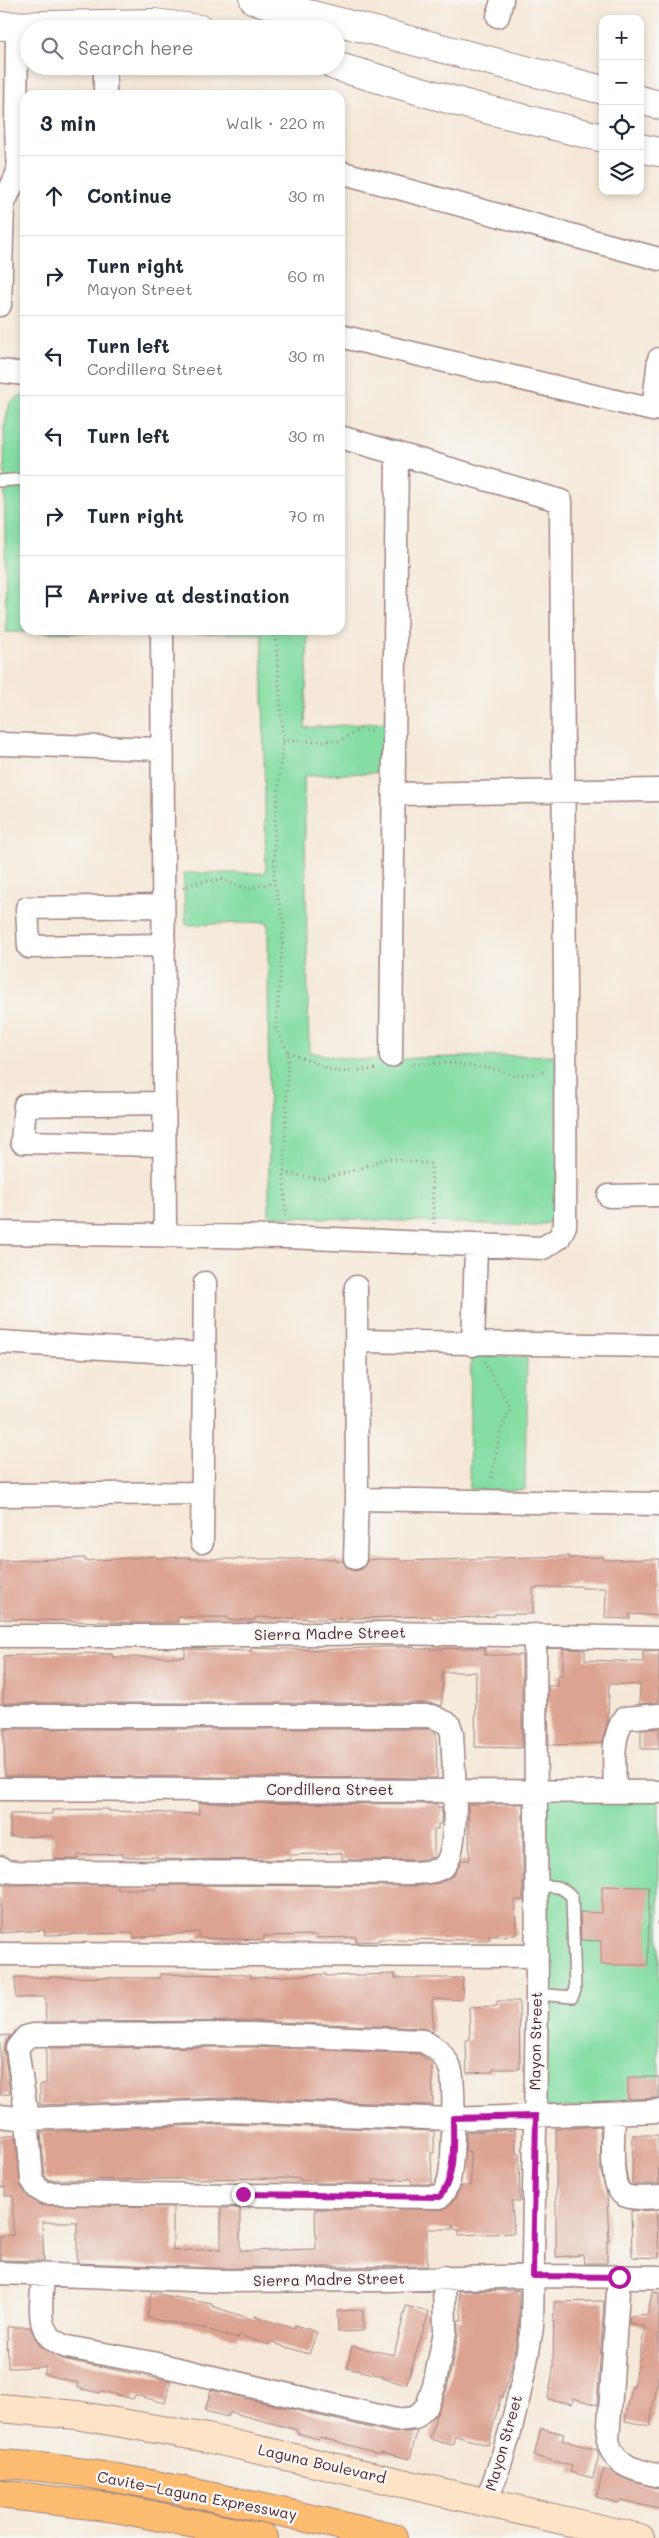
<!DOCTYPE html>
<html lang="en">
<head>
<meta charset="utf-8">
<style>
	:root { --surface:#fff; --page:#f2f2f3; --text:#1f2937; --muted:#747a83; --line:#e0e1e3 }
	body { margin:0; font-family:Mali,sans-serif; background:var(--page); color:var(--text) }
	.controls { position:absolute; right:15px; top:15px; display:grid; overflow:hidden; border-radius:10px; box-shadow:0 2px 8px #0003 }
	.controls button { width:45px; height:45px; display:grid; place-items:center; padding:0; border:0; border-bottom:1px solid var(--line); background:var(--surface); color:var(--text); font:25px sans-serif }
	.stop { position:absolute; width:15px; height:15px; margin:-11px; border:4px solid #b5179e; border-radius:50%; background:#fff }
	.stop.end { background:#b5179e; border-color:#fff; box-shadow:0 1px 5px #0008 }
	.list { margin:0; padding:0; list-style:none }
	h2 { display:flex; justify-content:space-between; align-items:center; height:65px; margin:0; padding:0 20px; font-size:21px }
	h2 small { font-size:16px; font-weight:400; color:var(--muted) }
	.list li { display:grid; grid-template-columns:32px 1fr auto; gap:15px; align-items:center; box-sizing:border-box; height:80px; padding:0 20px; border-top:1px solid var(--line) }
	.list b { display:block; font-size:19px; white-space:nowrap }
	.list p { margin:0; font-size:16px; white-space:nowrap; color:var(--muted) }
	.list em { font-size:16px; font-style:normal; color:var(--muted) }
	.icon { flex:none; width:28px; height:28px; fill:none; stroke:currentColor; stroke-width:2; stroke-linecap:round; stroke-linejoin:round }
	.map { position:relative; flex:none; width:659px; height:2538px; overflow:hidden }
	.search { position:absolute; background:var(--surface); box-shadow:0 2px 8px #0003; left:20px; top:20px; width:325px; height:55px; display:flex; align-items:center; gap:12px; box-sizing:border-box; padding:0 18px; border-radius:28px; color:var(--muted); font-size:19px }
	.panel { position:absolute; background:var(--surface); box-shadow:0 2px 8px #0003; left:20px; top:90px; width:325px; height:545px; border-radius:15px }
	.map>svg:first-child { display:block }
</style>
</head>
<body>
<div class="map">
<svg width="659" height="2538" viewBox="0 0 659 2538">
	<rect width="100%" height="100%" fill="#f6f6f2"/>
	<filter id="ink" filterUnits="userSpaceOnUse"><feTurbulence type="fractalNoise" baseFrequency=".02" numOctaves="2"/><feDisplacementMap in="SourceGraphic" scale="10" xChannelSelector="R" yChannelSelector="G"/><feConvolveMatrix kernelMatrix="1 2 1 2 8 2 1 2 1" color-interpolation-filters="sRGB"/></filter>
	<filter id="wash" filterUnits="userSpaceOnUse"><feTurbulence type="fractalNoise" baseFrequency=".0096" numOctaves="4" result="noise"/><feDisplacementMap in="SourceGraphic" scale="20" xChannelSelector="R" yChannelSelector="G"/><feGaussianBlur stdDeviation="1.12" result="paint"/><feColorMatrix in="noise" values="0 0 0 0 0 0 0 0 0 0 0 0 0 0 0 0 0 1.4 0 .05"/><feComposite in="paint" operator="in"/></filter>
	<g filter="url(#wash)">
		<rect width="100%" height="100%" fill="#f5e8d8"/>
		<!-- green -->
		<path fill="#84dda3" stroke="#677e67" d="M25 392V630H308L305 728 386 722V772L304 776 309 1052C344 1059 378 1063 414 1058L556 1055 559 1203 551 1222 535 1226 269 1216 268 922 186 925 183 873H266L262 634 6 632 4 427 10 403Z
			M471 1356 527 1357 525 1490 469 1489Z
			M543 1796 659 1797V2104L543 2108Z"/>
		<g id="blocks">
			<!-- building -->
			<path fill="#dca392" d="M156 1556V1558L190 1557V1559H336V1561H343L348 1569 355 1571 362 1569 368 1560 378 1559H400V1561L569 1556V1558L603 1557V1560L659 1559V1616L630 1614V1619L605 1618 606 1588H582L581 1586 533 1588V1614H495V1616L459 1618H432V1616L320 1619 255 1617V1620H228V1617H178V1622L141 1623 0 1619V1561L85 1558V1561Z
				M387 1647H414V1649L485 1648V1655H522V1748L475 1747 476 1672H442V1706L432 1703H3L4 1656 65 1653 112 1654V1657H185V1649L251 1651V1648L321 1650Z
				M563 1649 585 1650V1660L643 1662V1651H659V1702L639 1704 640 1685 609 1684 608 1720 602 1743 549 1745 548 1686H558V1675H563Z
				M659 1728V1749H641V1730Z
				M4 1729H429L436 1733 437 1778 5 1776Z
				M199 1803 437 1804V1807H442L441 1821V1824H438V1829H434V1857L415 1860H342V1853L290 1855V1860L157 1859V1857H123V1854L78 1855V1859H53V1836L10 1837V1814H52V1810L109 1809V1811L199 1814Z
				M468 1804H523V1900H515L516 1935 489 1936V1940L379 1939V1941L356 1942V1937L317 1938V1935L264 1936V1940L199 1938V1932L133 1938V1933L45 1935 44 1930 0 1933V1885H117V1889H157V1885L416 1886 439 1883 454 1875 462 1860H470Z
				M602 1886 649 1887 648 1965H601V1941L581 1940 580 1912 602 1913Z
				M160 1974 251 1975V1978L326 1974V1976L395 1974V1978H463L462 2000 432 1999 433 2032 424 2028 253 2021 46 2022 45 1997 16 1998 15 1977 160 1978Z
				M497 2001H519L520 2069H493V2072L467 2073 466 2040H470L469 2007 497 2006Z
				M10 2035 4 2049 10 2094 0 2095V2036Z
				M252 2047 419 2054 432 2064 433 2105 223 2098 40 2105V2084H46V2048Z
				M628 2077H659V2098L628 2099Z
				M224 2124 434 2131V2153H431L432 2184H412L411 2179 373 2180 374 2183H315V2181H300V2178L49 2180 45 2176 41 2132Z
				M600 2126 601 2171 607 2195 609 2241H607V2263H584L583 2255 556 2257V2129Z
				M515 2130 516 2154 519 2153 520 2201H512L514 2233 459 2235V2230L454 2229 453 2223 452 2229H427V2266L220 2268 77 2263V2222H42L44 2261 0 2260V2236L13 2235V2196H5V2187L0 2188V2137L15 2135 21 2187 27 2197 40 2205 173 2207V2251L221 2249V2208H240V2250L245 2251 316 2249 315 2209H445L454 2200 461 2186H471L470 2151H465L466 2132Z
				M633 2135H658L659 2184H632Z
				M656 2210 659 2258 632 2257 631 2211Z
				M519 2290V2326L512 2364 503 2397 501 2396 488 2445 455 2436 452 2445 430 2439 436 2416 447 2389 458 2335V2320L462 2321 459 2291Z
				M652 2292 659 2293V2372L650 2426 625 2421 632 2386 634 2387 645 2327 629 2323 630 2316 648 2314Z
				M151 2293 212 2304V2306L254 2320 255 2316 294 2329 295 2325 317 2332 309 2354 270 2342 269 2345 238 2335 237 2339 207 2329 147 2318Z
				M604 2301 597 2405 573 2398 572 2404 548 2399 553 2371 554 2302Z
				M406 2306 429 2312 406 2385 383 2378V2376L347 2368 352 2346 394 2355Z
				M363 2310V2331L338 2332 337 2311Z
				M7 2327H30L39 2345 62 2359 171 2381 165 2403 135 2395 133 2399 101 2391 100 2393 77 2388 78 2383 44 2374 46 2367 8 2368Z
				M211 2390 393 2433 417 2431 410 2459 381 2452 380 2454 320 2437 319 2439 297 2433V2430L230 2412 228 2417 205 2411Z
				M541 2428 564 2434 562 2440 597 2450 599 2455 593 2478 570 2472 572 2466 534 2456Z
				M604 2469 630 2481 659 2489V2509L620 2500 619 2503 596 2497Z"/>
		</g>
	</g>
	<g filter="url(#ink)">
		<use href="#blocks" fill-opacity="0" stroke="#a08482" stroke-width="1"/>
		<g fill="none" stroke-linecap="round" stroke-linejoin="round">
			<defs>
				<path id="service" d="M0 481 25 479
					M537 1886C552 1886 562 1885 572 1897L575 1990 572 1997 537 1994"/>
				<path id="minor" d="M498 16 502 0
					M105 95V68
					M340 172 659 259
					M0 305 3 205 18 172 16 127 17 27
					M340 336 653 410 659 359
					M0 371 25 374
					M162 635 165 1236
					M0 744 161 749
					M394 794 659 790
					M163 906 27 908 29 947 164 945
					M391 1056 397 453
					M163 1145 22 1142 25 1105 164 1103
					M609 1196 659 1195
					M0 1233 287 1237 543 1248 559 1238 565 1226C567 984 562 743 561 501L340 437
					M357 1341 659 1346
					M0 1342 204 1354
					M473 1345 476 1247
					M0 1495 202 1493
					M357 1499 659 1504
					M202 1542 205 1283
					M355 1558 357 1499 356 1287
					M0 1636H182L389 1633 659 1638
					M0 1716H432L449 1724 452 1733C453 1760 461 1846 445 1865 439 1872 425 1872 416 1873L16 1872 5 1871 0 1867
					M0 1789 659 1792
					M615 1792C615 1770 610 1736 625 1718L659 1715
					M0 1954 537 1956
					M252 2034 423 2041C436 2048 444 2054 450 2068 456 2083 453 2163 449 2180 447 2187 444 2192 440 2197L46 2193 38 2189 32 2180 27 2119 17 2048 26 2037 34 2035Z
					M614 2113C614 2130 608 2187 624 2195 634 2200 649 2197 659 2197
					M0 2116 27 2119 224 2111 453 2119 659 2111
					M0 2273 220 2281 387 2280 533 2276 659 2277
					M43 2275C42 2306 32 2335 67 2347L152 2363 396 2420 415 2418 427 2406 434 2386 445 2332 444 2277
					M619 2277 608 2440C614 2468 635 2469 659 2476
					M486 2501C509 2447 523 2385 532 2327L537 1994 535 1635"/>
				<path id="tertiary" d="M254 0 603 90
					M0 26 154 23 200 29
					M335 66 469 105 603 138
					M640 100 659 105
					M640 148 659 152"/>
				<path id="secondary" d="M0 2408 76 2415 207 2438 640 2538"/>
				<path id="motorway" d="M0 2464C52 2466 104 2476 155 2485 235 2501 314 2519 393 2538
					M0 2494 116 2508 264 2538"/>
			</defs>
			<!-- service casing -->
			<use href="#service" stroke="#a08482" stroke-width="14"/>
			<!-- minor casing -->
			<use href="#minor" stroke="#a08482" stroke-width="25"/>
			<!-- tertiary casing -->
			<use href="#tertiary" stroke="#a08482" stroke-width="30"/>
			<!-- secondary casing -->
			<use href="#secondary" stroke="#a08482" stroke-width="30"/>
			<!-- motorway casing -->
			<use href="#motorway" stroke="#a08482" stroke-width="30"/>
			<!-- path -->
			<path stroke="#a08482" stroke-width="3" stroke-dasharray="1 4" stroke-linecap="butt" d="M275 630 283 741 275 821 274 882 284 923 276 1028 288 1052 284 1173 286 1217
				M283 741H339L361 729 374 733
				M183 888 196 883 221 879 248 889 274 882
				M288 1052 337 1072 376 1069
				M409 1064 451 1063 499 1070 514 1076 546 1072
				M284 1173 321 1179 359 1169 387 1158 431 1164 434 1225
				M484 1362 511 1408 500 1433 491 1481
				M657 1923H659"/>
			<!-- service -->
			<use href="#service" stroke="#fff" stroke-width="11"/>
			<!-- minor -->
			<use href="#minor" stroke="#fff" stroke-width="22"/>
			<!-- tertiary -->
			<use href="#tertiary" stroke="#fff" stroke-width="28"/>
			<!-- secondary -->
			<use href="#secondary" stroke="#fee4c6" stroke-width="28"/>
			<!-- motorway -->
			<use href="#motorway" stroke="#fdbc70" stroke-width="28"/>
		</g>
	</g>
	<g fill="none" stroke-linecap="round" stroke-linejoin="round" filter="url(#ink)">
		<!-- route -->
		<path stroke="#b5179e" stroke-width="6" d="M243 2194 440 2197C456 2175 453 2145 453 2118L536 2116 533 2276 619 2277"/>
	</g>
	<g text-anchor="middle" stroke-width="5" stroke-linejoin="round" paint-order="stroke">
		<!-- street labels -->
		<g font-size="15" fill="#4a1f2b" stroke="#f6f6f2">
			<text transform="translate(330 1634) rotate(-1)" y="5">Sierra Madre Street</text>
			<text x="330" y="1795">Cordillera Street</text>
			<text transform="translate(536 2041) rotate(-89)" y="5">Mayon Street</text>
			<text transform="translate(329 2280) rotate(-1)" y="5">Sierra Madre Street</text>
			<text transform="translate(504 2443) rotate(-74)" y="5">Mayon Street</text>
			<text transform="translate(322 2464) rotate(13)" y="5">Laguna Boulevard</text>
			<text transform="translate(197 2496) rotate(11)" y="5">Cavite–Laguna Expressway</text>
		</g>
	</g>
</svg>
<div class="controls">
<button>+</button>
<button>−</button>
<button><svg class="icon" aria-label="locate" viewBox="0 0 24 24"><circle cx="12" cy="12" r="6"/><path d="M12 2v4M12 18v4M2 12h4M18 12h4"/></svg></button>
<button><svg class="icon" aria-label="layers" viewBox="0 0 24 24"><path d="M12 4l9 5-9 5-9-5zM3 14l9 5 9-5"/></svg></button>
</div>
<div class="stop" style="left:619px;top:2277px"></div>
<div class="stop end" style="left:243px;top:2194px"></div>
<div class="search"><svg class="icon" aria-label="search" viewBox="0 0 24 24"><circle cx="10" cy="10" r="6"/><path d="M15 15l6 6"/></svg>Search here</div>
<section class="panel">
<h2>3 min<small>Walk · 220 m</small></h2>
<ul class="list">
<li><svg class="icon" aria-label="ahead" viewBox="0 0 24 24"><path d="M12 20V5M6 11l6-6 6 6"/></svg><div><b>Continue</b></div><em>30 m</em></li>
<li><svg class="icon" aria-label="right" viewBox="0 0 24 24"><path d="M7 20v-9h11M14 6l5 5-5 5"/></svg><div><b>Turn right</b><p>Mayon Street</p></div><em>60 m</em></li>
<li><svg class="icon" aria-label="left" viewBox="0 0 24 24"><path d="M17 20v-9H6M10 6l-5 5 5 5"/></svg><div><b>Turn left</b><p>Cordillera Street</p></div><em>30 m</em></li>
<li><svg class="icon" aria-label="left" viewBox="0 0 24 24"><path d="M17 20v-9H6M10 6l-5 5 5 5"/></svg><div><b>Turn left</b></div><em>30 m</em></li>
<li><svg class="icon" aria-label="right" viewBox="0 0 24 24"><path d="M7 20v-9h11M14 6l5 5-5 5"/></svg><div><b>Turn right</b></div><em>70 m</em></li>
<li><svg class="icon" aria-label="arrive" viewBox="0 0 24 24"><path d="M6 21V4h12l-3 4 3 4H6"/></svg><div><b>Arrive at destination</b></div></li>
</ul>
</section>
</div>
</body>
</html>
